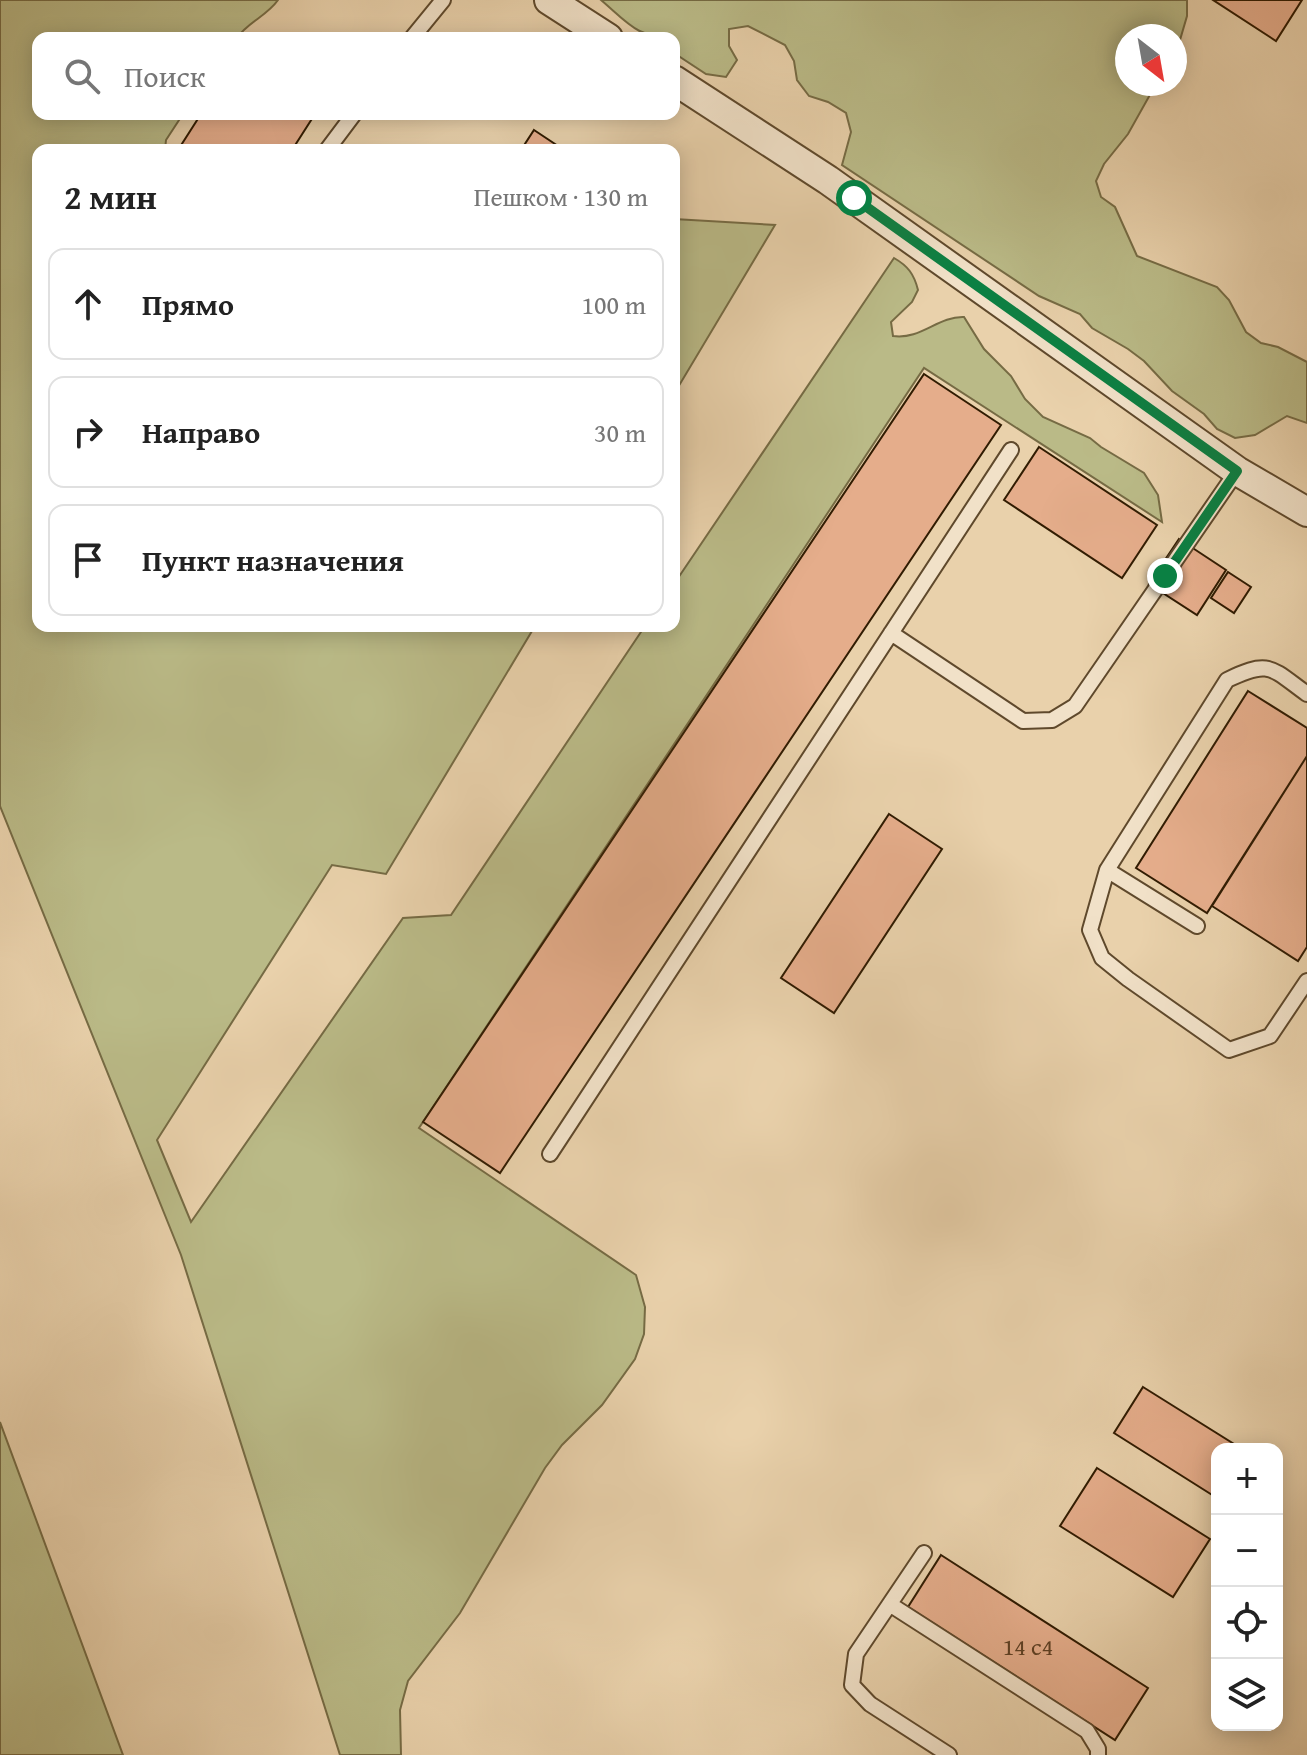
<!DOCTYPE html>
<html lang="ru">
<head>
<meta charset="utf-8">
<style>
	:root { --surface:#fff; --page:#f6f6f6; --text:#222; --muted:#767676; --line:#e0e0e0 }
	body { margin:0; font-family:"Gentium Book Plus",serif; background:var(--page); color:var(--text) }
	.controls { position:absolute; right:24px; bottom:24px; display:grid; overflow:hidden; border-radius:16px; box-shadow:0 4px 20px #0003 }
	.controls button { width:72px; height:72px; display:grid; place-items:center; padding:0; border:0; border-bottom:2px solid var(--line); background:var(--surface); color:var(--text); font:40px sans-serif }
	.compass { position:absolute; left:1115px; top:24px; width:72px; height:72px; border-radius:50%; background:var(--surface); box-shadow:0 4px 20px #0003; rotate:149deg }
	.stop { position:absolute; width:24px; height:24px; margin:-18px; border:6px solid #0b8043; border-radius:50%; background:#fff }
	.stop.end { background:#0b8043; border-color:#fff; box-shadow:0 2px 8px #0008 }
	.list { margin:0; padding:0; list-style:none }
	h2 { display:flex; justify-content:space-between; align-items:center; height:104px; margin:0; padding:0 32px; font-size:34px }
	h2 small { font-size:26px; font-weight:400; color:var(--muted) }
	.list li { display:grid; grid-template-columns:52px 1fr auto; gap:24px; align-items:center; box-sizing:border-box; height:112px; margin:0 16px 16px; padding:0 16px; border:2px solid var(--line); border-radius:16px }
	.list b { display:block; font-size:30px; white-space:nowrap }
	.list em { font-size:26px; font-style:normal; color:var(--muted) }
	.icon { flex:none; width:44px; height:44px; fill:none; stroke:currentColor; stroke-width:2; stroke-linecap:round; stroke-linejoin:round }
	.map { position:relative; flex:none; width:1307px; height:1755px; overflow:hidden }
	.search { position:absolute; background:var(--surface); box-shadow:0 4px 20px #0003; left:32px; top:32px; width:648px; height:88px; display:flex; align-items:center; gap:20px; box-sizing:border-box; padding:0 28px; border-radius:16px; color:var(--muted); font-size:30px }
	.panel { position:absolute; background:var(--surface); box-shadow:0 4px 20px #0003; left:32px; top:144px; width:648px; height:488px; border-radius:16px }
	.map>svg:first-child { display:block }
</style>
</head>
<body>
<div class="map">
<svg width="1307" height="1755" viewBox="0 0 1307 1755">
	<rect width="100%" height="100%" fill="#e9d1ab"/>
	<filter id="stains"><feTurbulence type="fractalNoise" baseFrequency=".0025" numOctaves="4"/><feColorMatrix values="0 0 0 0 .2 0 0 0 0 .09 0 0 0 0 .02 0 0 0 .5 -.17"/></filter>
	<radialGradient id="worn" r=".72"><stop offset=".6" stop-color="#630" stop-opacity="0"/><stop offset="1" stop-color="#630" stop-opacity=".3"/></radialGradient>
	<!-- green -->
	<path fill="#baba87" stroke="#766b44" stroke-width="2" d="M0 0H278C267 16 248 22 237 38H38V114H183L166 140 165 150H38V626H535L386 874 332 865 157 1140 191 1222 403 918 451 915 645 626H674V584L894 258C908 266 914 274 918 290L912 302 891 322 893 336C921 340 938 316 964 317L984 349 1011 376 1025 399 1043 417 1090 438 1101 447 1144 473 1158 495 1162 522 924 368 419 1128 636 1275 645 1307 644 1334 635 1359 602 1405 562 1445 545 1468 460 1613 408 1681 400 1710 401 1755H340L181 1255 0 806Z
		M601 0H1187V16L1175 57V36H1127V84H1156L1128 134 1104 164 1096 181 1101 197 1115 207 1137 256 1217 287 1229 300 1246 332 1261 343 1278 347 1307 362V423L1287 416 1255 435 1235 438 1217 429 1204 414 1172 391 1144 361 1128 349 1092 328 1080 314 1039 296 842 165 851 132 846 113 828 102 809 96 797 80 794 61 785 45 748 26 729 29V46L737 60 726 77 706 74 674 53V38C637 38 628 23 601 0Z
		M674 219 775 225 674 394Z
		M0 1422 123 1755H0Z"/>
	<!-- building -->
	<path fill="#e5ad8b" stroke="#311c02" stroke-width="2" d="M1213 0H1302L1276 41Z
		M201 114H315L292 150H178Z
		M534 130 564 150H521Z
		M924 374 1001 425 500 1173 423 1122Z
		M1039 447 1157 525 1122 578 1004 500Z
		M1179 539 1226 570 1197 615 1149 584Z
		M1228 572 1251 587 1234 613 1211 598Z
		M1248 691 1307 728V756L1207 913 1136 868Z
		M1307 756V947L1298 961 1212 906Z
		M889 814 942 849 834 1013 781 978Z
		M1143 1387 1242 1449H1217V1498L1114 1433Z
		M1097 1468 1210 1539 1173 1597 1060 1526Z
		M941 1555 1148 1688 1115 1740 908 1607Z"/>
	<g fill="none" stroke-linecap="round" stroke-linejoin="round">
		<defs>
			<path id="service" d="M412 38 443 0
				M327 150 354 114
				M891 633 1023 721 1052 720 1075 706 1237 471
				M1107 870 1090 930 1102 958 1128 979 1229 1050 1270 1036 1307 981
				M1197 926 1107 870 1227 680C1270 659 1271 668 1307 694
				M550 1154 1011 450
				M924 1553 856 1654 852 1685 870 1704 949 1755
				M891 1605 1087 1731 1098 1749V1755"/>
			<path id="minor" d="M549 0 608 38
				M674 80 828 180 1237 471 1307 512"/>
		</defs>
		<!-- service casing -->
		<use href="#service" stroke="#5f492c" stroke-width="18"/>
		<!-- minor casing -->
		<use href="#minor" stroke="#5f492c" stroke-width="32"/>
		<!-- service -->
		<use href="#service" stroke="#f1e1c8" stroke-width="14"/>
		<!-- minor -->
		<use href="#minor" stroke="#f1e1c8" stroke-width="28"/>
	</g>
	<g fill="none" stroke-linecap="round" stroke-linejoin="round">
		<!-- route -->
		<path stroke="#0b8043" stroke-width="10" d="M854 198 1237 471 1165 576"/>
	</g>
	<g text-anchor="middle" stroke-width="7" stroke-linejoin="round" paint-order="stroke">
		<!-- number labels -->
		<g font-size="24" fill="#5e4024">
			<text x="1028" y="1655">14 с4</text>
		</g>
	</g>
	<rect width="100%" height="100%" filter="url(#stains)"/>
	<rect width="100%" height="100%" fill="url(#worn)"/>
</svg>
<div class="controls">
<button>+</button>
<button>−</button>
<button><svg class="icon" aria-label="locate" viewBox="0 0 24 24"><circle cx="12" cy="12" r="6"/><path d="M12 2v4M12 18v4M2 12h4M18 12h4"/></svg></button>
<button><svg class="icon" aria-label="layers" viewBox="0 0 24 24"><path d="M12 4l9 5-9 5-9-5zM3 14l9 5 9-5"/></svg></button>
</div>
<svg class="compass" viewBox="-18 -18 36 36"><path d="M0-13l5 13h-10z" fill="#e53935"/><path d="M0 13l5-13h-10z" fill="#767676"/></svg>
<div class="stop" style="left:854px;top:198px"></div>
<div class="stop end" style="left:1165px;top:576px"></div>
<div class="search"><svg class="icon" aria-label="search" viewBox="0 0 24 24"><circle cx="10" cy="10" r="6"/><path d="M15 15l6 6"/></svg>Поиск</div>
<section class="panel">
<h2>2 мин<small>Пешком · 130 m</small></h2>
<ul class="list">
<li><svg class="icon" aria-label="ahead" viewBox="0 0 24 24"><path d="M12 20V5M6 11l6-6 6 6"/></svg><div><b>Прямо</b></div><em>100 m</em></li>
<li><svg class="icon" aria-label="right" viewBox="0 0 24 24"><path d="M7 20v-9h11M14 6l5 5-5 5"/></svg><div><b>Направо</b></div><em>30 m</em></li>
<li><svg class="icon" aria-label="arrive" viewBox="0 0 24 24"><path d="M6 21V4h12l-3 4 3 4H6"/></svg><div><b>Пункт назначения</b></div></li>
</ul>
</section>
</div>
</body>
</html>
